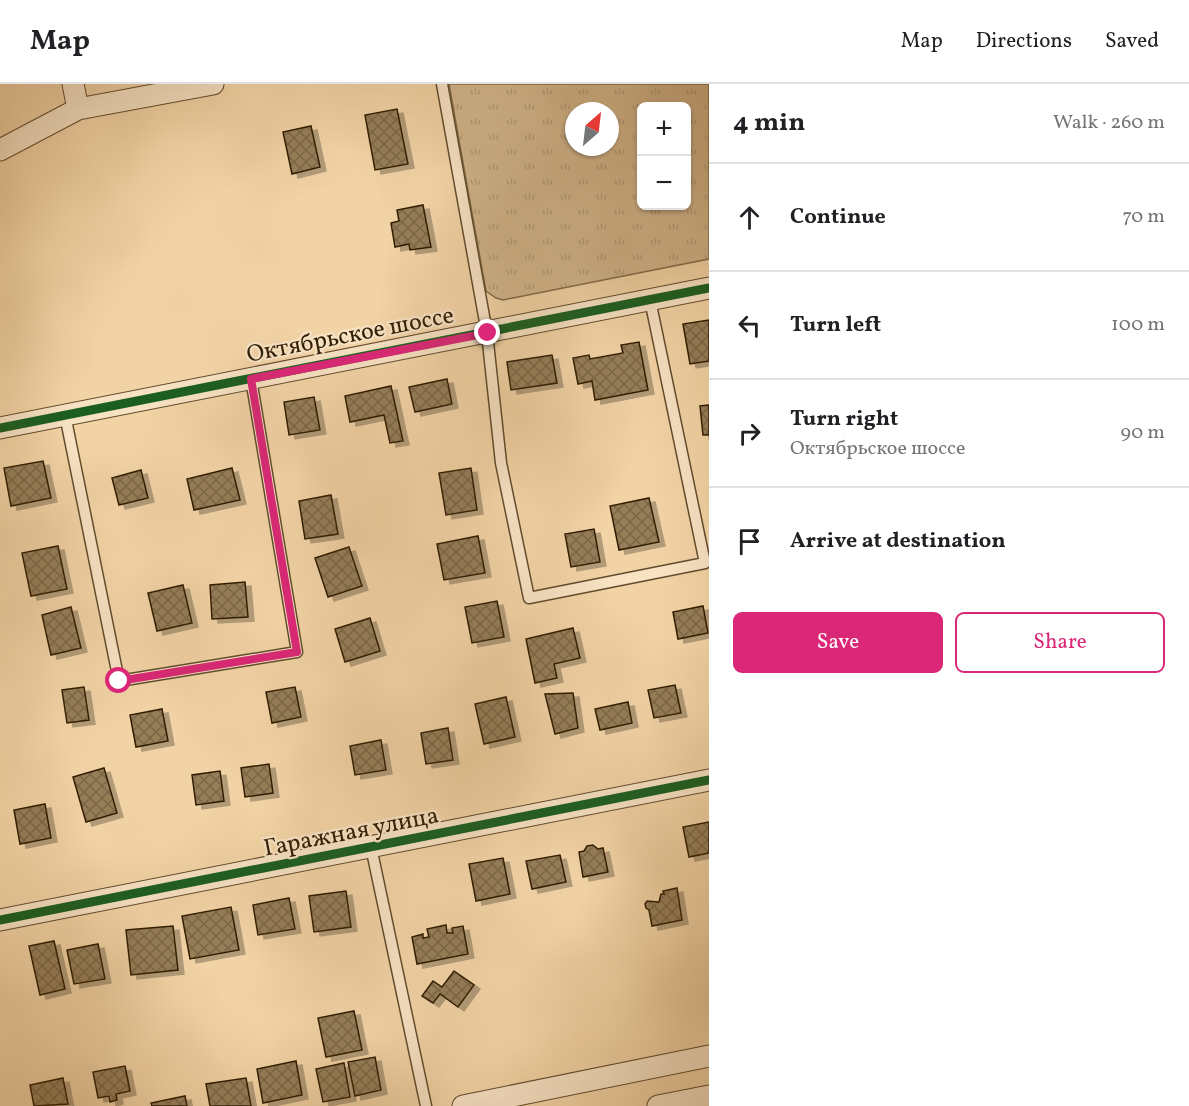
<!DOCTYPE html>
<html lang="en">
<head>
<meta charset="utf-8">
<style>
	:root { --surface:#fff; --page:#f6f6f6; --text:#202124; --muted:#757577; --line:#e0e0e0; --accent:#db2777 }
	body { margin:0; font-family:Vollkorn,serif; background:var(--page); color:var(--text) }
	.controls { position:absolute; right:18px; top:18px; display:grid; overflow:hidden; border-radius:9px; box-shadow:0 2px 4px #0004 }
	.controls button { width:54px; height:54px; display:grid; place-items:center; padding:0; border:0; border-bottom:2px solid var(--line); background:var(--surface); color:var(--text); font:30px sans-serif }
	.compass { position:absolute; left:565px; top:18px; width:54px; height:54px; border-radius:50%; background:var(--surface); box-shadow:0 2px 4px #0004; rotate:28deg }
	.stop { position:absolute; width:18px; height:18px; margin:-14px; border:4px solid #db2777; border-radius:50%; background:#fff }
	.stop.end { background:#db2777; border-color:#fff; box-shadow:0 2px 6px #0008 }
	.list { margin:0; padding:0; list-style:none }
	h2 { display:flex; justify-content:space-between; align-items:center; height:78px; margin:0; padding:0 24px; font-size:26px }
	h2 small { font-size:20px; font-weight:400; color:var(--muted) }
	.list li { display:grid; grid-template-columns:39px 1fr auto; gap:18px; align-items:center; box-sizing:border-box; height:108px; padding:0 24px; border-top:2px solid var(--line) }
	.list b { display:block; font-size:22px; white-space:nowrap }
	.list p { margin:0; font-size:20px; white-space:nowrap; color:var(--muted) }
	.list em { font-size:20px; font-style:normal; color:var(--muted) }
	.actions { display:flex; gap:12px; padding:18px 24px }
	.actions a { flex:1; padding:14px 0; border:2px solid var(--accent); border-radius:9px; text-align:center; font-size:21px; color:var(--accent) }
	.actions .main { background:var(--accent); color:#fff }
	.icon { flex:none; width:33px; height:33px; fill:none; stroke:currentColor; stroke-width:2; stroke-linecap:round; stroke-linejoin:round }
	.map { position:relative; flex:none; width:709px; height:1022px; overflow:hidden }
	header { display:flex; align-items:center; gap:36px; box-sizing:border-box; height:84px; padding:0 30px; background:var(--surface); border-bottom:2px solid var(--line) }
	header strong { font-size:28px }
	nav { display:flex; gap:33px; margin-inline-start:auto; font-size:21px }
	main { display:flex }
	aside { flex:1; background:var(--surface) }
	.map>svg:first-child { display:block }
</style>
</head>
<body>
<header>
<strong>Map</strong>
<nav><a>Map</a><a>Directions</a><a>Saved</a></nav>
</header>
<main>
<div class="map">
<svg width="709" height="1022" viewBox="0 0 709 1022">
	<defs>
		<pattern id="grass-tufts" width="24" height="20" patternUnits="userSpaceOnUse" patternTransform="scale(1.5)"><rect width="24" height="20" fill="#d1b48a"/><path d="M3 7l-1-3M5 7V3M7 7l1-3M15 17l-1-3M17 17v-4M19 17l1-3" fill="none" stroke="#b49a75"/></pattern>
		<pattern id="building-cross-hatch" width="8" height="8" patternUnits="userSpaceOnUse" patternTransform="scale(1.5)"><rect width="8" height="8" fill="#957d58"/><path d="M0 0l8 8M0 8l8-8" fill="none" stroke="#7a6647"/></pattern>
		<filter id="shadow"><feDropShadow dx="6" dy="4" stdDeviation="0" flood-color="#0004"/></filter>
	</defs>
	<rect width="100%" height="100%" fill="#f2d3a5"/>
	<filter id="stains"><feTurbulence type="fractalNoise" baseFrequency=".00333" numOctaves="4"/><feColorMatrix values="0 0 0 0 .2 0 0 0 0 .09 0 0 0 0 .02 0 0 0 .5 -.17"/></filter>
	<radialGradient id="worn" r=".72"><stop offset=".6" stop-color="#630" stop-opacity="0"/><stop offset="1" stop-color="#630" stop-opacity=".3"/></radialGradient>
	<!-- grass -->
	<path fill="url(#grass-tufts)" stroke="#816a47" stroke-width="1.5" fill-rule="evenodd" d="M449 0H709V175L503 216 496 214 486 207ZM642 22H686V122H642ZM574 27H610V63H574Z"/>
	<!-- building -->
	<path fill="url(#building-cross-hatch)" stroke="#311f04" stroke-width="1.5" filter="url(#shadow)" d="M397 25 408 80 375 86 365 31Z
		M311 42 320 83 292 90 283 48Z
		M423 121 431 163 410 166 409 160 395 163 391 139 399 137 397 126Z
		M709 236V277L690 280 683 240Z
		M639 258 648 306 595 316 592 297 578 300 573 274 589 271 590 275 623 269 621 261Z
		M552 271 557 299 511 306 507 278Z
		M447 295 452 320 415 328 409 303Z
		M391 302 403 357 390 359 384 331 350 338 345 312Z
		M314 313 320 346 289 351 284 318Z
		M709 321V351H703L700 322Z
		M43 377 51 414 11 422 4 384Z
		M232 384 240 416 194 426 187 395Z
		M471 384 477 426 446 431 439 389Z
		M141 386 148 414 119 421 112 394Z
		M331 411 338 450 305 455 299 417Z
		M649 414 659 458 619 466 610 422Z
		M594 445 600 478 571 483 565 450Z
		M478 452 485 489 444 496 437 460Z
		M58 462 67 505 31 512 22 469Z
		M349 463 362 502 328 513 315 474Z
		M245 498 248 533 212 535 210 501Z
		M183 501 192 539 157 547 148 509Z
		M497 517 504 553 472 559 465 523Z
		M703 522 708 549 678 555 673 528Z
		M71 523 81 564 51 571 42 531Z
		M370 534 380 567 345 578 335 545Z
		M573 544 580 574 554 580 557 594 535 599 526 555Z
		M675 601 681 629 654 634 648 606Z
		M84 603 89 636 67 639 62 606Z
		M295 603 301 633 272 639 266 608Z
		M573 609 578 644 555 650 545 610Z
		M506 613 515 653 484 660 475 620Z
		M628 618 632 639 600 646 595 625Z
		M162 625 168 657 136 663 130 631Z
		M448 644 453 676 426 680 421 649Z
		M381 656 386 686 355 691 350 662Z
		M269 680 273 709 245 713 241 684Z
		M104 684 117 729 86 738 73 693Z
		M220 687 224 717 196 721 192 691Z
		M45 720 51 754 20 760 14 726Z
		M709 738V769L689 773 683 743Z
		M593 761 598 765 603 764 608 788 583 793 579 768 584 767 587 762Z
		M560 771 566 798 532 805 526 777Z
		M503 774 510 810 476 817 469 780Z
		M677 804 682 836 652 842 649 826 646 824 645 820 647 817 659 818 661 810H664L663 807Z
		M346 807 351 843 314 848 309 812Z
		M289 814 295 845 258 851 253 821Z
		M231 823 239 866 190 875 182 832Z
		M446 841 447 849H453L452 844 463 842 468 870 417 880 412 853 423 850V854L429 853 427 845Z
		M173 842 178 886 131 891 126 846Z
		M54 857 65 905 40 911 29 862Z
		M98 860 105 895 74 900 67 866Z
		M454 887 474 901 458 923 440 910 433 919 422 912 433 897 442 903Z
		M354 927 362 966 326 973 318 934Z
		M375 973 381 1006 355 1012 348 978Z
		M296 977 302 1011 263 1019 257 985Z
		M344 979 350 1013 323 1018 316 985Z
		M125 982 130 1007 116 1010 117 1016 110 1018 109 1012 98 1014 93 988Z
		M63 994 68 1020 34 1022 30 1001Z
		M246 994 251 1022H210L206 1000Z
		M185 1012 187 1022H152L151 1019Z"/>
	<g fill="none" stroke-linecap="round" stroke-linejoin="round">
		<defs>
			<path id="lane" d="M442 0 487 249 501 379 529 514 705 479 650 216
				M65 331 119 597 297 568 251 295
				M371 763 426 1022"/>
			<path id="street" d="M73 0 78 25
				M0 66 78 25 213 0
				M0 344 709 204
				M0 836 709 696
				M463 1022 709 972
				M658 1022 709 1012"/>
		</defs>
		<!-- lane casing -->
		<use href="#lane" stroke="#614c2c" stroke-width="13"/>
		<!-- street casing -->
		<use href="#street" stroke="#614c2c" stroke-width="23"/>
		<!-- lane -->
		<use href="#lane" stroke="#f7e2c4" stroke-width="10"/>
		<!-- street -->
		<use href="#street" stroke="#f7e2c4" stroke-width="21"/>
		<defs>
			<path id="cycleway" d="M0 344 709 204
				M0 836 709 696"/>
		</defs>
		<!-- cycleway casing -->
		<use href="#cycleway" stroke="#f7e2c4" stroke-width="13"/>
		<!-- cycleway -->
		<use href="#cycleway" stroke="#1b5e20" stroke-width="9"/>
	</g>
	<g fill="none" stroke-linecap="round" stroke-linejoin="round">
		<!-- route -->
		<path stroke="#db2777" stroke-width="8" d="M119 597 297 568 251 295 488 249"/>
	</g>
	<g text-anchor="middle" stroke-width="4.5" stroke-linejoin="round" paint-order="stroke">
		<!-- street labels -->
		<g font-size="24" fill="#311f04" stroke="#f7e2c4">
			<text transform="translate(350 250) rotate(-11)" y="8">Октябрьское шоссе</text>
			<text transform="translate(351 747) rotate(-11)" y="8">Гаражная улица</text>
		</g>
	</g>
	<rect width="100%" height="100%" filter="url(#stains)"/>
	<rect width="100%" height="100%" fill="url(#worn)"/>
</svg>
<div class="controls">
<button>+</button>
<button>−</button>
</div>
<svg class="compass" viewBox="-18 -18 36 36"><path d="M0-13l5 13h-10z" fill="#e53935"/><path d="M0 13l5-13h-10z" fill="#757577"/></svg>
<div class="stop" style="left:119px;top:597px"></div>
<div class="stop end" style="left:488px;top:249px"></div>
</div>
<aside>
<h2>4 min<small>Walk · 260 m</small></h2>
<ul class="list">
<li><svg class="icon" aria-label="ahead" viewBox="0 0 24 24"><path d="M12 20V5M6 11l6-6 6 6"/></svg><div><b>Continue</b></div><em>70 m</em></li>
<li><svg class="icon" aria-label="left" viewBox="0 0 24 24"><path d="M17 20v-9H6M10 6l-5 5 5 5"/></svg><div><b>Turn left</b></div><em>100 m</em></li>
<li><svg class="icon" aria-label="right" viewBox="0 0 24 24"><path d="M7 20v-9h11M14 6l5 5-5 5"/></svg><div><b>Turn right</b><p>Октябрьское шоссе</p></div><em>90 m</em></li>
<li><svg class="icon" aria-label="arrive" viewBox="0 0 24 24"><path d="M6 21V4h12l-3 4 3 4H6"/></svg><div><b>Arrive at destination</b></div></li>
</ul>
<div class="actions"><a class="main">Save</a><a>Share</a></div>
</aside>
</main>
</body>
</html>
